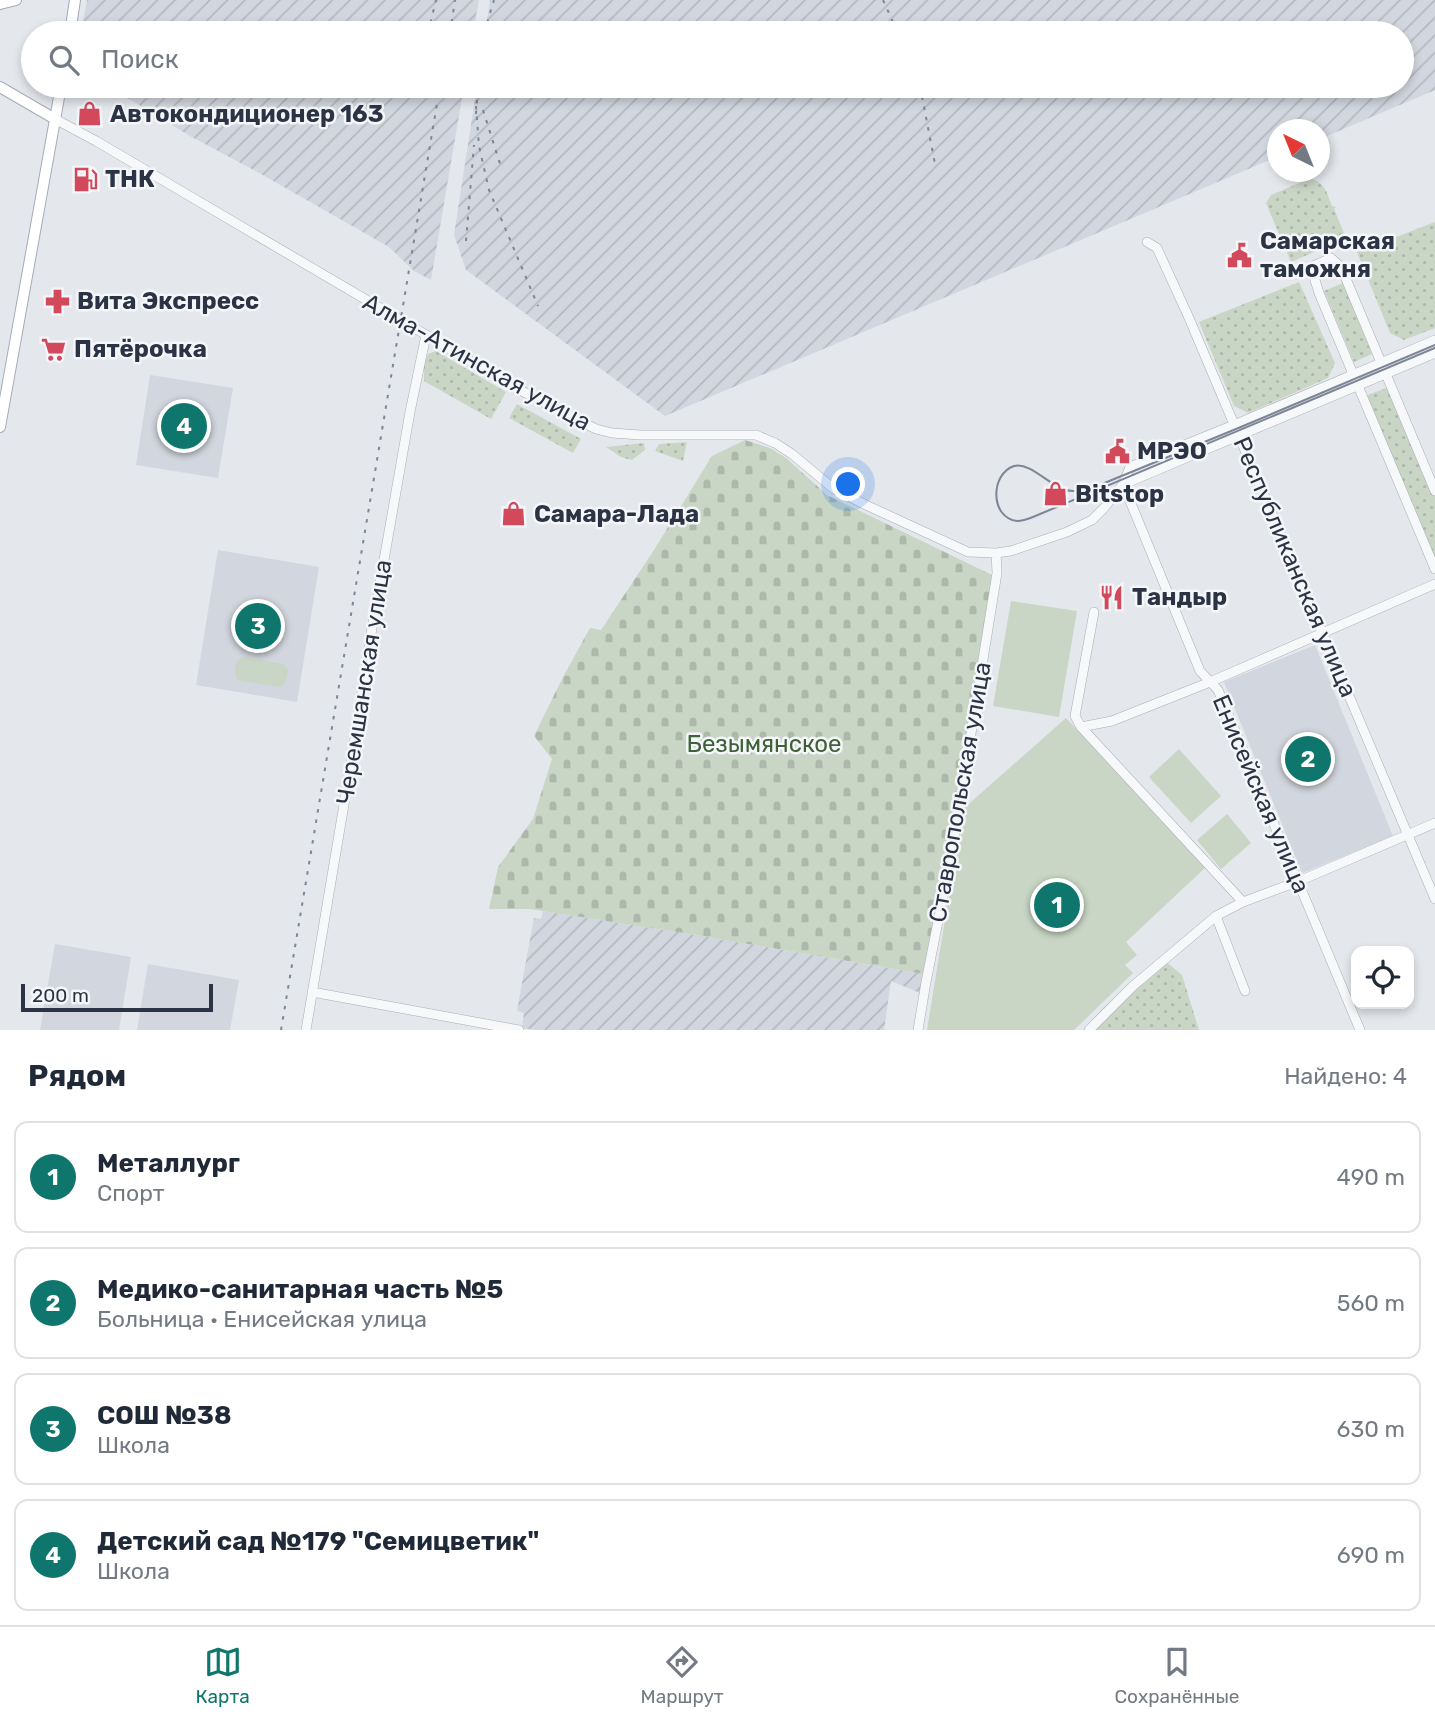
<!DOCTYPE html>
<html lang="ru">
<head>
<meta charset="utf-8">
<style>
	:root { --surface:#fff; --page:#f2f2f3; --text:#1f2937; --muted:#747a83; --line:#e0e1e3; --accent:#0f766e }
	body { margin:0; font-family:Rubik,sans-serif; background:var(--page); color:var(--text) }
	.controls { position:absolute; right:21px; bottom:21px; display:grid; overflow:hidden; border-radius:14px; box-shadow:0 4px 10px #0003 }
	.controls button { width:63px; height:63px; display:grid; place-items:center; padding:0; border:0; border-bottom:2px solid var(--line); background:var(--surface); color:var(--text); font:35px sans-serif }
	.compass { position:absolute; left:1267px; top:119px; width:63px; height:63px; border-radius:50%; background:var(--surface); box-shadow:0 4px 10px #0003; rotate:317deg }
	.scale { position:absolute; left:21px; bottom:18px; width:192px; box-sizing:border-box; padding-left:7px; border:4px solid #2b3445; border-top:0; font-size:19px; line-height:24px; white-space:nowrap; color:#2b3445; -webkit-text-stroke:5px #f4f6f9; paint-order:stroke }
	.you { position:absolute; left:849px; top:485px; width:24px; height:24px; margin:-18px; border:5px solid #fff; border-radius:50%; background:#1a73e8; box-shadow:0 0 0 10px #1a73e833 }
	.badge { display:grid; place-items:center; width:46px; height:46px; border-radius:50%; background:var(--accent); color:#fff; font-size:23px; font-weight:700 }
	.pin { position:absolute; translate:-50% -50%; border:4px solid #fff; box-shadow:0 2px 7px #0006 }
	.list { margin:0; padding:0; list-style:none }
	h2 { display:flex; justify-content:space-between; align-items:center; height:91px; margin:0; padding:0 28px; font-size:30px }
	h2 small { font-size:23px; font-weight:400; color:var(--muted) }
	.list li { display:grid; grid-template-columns:46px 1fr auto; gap:21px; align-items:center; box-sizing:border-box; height:112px; margin:0 14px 14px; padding:0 14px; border:2px solid var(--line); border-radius:14px }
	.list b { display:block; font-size:26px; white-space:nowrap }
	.list p { margin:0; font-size:23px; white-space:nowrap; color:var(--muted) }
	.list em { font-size:23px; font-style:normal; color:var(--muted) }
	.icon { flex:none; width:38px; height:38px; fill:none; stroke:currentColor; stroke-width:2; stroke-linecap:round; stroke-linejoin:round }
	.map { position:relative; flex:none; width:1435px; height:1030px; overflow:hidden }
	.search { position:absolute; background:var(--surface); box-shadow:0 4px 10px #0003; left:21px; right:21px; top:21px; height:77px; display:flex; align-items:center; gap:18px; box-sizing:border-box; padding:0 24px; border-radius:38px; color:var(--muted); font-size:26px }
	.sheet { height:595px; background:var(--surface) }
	nav { display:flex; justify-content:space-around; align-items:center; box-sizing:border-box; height:98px; border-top:2px solid var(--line); background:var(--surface); font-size:19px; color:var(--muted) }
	nav a { display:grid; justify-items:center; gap:4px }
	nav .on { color:var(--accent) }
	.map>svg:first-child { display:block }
</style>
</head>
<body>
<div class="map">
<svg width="1435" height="1030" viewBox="0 0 1435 1030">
	<defs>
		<pattern id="industrial-furrows" width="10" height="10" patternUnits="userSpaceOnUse" patternTransform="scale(1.75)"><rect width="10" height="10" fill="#d2d6de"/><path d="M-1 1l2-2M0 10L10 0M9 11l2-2" fill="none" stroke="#b4b8c0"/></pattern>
		<pattern id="grass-dots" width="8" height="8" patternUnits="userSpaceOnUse" patternTransform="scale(1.75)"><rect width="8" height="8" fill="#c9d6c5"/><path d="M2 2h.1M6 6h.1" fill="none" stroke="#adb8ab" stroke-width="1.8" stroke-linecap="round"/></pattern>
		<pattern id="cemetery-stones" width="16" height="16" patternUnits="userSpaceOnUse" patternTransform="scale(1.75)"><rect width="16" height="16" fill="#c9d6c5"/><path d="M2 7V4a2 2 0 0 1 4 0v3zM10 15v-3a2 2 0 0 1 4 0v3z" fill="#adb8ab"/></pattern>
	</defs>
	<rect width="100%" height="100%" fill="#e4e7ec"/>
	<!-- built -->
	<path fill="#d2d6de" d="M150 375 233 388 218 478 136 465Z
		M218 550 319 567 297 702 196 685Z
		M1315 645 1393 836 1302 873 1224 682Z
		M55 944 131 957 119 1030H40Z
		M148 964 239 980 230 1030H137Z"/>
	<!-- industrial -->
	<path fill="url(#industrial-furrows)" d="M87 0H479L473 33H81Z
		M490 0H1435V90L1320 139V130H1278L1277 157 665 416 466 270 454 235 477 86H1402V33H485Z
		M108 86H464L431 280 414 271 389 247 261 174 190 136Z
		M543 911 696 935 924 974 920 993 891 981 884 1030H536L522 1028 524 1013 517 1011 526 961 534 918 541 919Z"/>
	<!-- grass -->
	<path fill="url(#grass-dots)" d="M1309 179C1325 181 1327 193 1332 206L1336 207 1334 209 1346 238 1291 262 1266 203 1271 195Z
		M1435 222V328L1404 340 1390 333 1357 252Z
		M1299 282 1335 363 1328 378 1248 413 1234 406 1199 322Z
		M1343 283 1372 354 1354 362 1324 291Z
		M436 351 506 392 491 419 424 381V365L428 354Z
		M1389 387 1435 495V560L1365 396Z
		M517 404 581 439 573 453 509 418Z
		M687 442 683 461 655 451 659 444Z
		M644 443 645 450 632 460 621 457 606 447Z
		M1165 961 1182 975 1199 1030H1083L1105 1006Z"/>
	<!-- cemetery -->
	<path fill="url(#cemetery-stones)" d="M745 440 770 448 786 458 827 495 994 576 924 974 696 935 530 909H489L498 867 533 819 552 759 534 736 563 677 590 628 601 630 654 550 712 456Z"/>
	<!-- garden -->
	<path fill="#c9d6c5" d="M1011 601 1077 611 1059 717 993 706Z
		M242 657 284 664 288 671 286 682 280 687 238 680C233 673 234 661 242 657Z
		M1066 718 1206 867 1126 942 1137 955 1125 965 1133 973 1074 1030H927L963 809Z
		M1179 749 1221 796 1191 823 1149 777Z
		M1227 814 1251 843 1221 869 1197 840Z"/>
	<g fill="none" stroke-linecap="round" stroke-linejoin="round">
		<defs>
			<path id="minor" d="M55 119 96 141 518 389 596 429 612 433 640 435H756L775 443 792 454 834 489 868 506 968 552 996 553 1011 551 1067 532 1092 520 1104 508 1123 484 1130 467 1234 425 1435 340
				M1147 242 1157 248 1189 318 1435 899
				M1123 484 1200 671 1218 690 1360 1030
				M1124 484 1435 353
				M1435 491 1341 267 1331 258 1313 266 1315 280 1319 293 1435 569
				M1094 612 1075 716 1081 727 1243 902
				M1081 727 1112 721 1210 682 1435 584
				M1216 916 1245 991
				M312 992 519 1030
				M306 1030 353 751 371 634 410 412 426 335
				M918 1030 926 982 952 851 997 573 996 553
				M1089 1030 1133 986 1216 916 1243 902 1299 881 1435 823"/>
			<path id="major" d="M0 4 16 0
				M70 33 75 0
				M0 87 55 119
				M0 427 61 86"/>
		</defs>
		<!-- minor casing -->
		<use href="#minor" stroke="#a9aeb7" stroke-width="10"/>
		<!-- major casing -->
		<use href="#major" stroke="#a3abb8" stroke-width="12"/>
		<!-- minor -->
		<use href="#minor" stroke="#f7f8fa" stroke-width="9"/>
		<!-- major -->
		<use href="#major" stroke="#fff" stroke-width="10"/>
		<!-- tram -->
		<path stroke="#7d8696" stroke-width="2" d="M1435 345 1236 429 1085 491C1078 491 1070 492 1063 489 1048 484 1030 462 1014 466 990 474 990 518 1017 521 1022 521 1028 519 1033 517L1435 348"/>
		<!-- rail -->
		<path stroke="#7d8696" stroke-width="2" stroke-dasharray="3.5 7" stroke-linecap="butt" d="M883 0 898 33
			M428 33 436 0
			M450 33 455 0
			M484 33 494 0
			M920 86 935 164
			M476 106 479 146 489 190 538 306
			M483 110 502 170
			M476 114 478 86
			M466 241 474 145
			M281 1030 440 86"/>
	</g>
	<!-- icons -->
	<defs>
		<symbol id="shop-bare" viewBox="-9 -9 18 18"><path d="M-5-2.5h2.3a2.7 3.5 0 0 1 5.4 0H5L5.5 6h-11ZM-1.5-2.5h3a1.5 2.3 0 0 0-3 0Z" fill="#d1495b" stroke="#f4f6f9" stroke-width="2.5" paint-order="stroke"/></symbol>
		<symbol id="fuel-bare" viewBox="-9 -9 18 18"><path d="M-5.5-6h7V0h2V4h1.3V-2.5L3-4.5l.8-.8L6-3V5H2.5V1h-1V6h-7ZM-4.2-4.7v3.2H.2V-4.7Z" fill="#d1495b" stroke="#f4f6f9" stroke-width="2.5" paint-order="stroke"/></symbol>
		<symbol id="civic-bare" viewBox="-9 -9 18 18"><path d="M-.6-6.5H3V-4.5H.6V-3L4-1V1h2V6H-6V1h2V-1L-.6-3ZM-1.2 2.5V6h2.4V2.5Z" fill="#d1495b" stroke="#f4f6f9" stroke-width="2.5" paint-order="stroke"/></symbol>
		<symbol id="pharmacy-bare" viewBox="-9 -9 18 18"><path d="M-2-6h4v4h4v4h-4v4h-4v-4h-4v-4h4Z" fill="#d1495b" stroke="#f4f6f9" stroke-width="2.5" paint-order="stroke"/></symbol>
		<symbol id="supermarket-bare" viewBox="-9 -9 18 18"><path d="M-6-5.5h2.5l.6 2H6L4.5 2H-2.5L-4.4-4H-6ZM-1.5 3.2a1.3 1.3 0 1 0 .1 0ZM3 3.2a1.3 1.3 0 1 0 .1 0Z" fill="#d1495b" stroke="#f4f6f9" stroke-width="2.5" paint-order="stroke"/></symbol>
		<symbol id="restaurant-bare" viewBox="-9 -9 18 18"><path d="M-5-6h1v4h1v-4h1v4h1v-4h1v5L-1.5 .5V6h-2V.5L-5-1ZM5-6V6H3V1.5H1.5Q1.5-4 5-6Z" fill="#d1495b" stroke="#f4f6f9" stroke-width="2.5" paint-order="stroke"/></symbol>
	</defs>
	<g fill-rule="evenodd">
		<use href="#shop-bare" x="72" y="96" width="35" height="35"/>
		<use href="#fuel-bare" x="68" y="162" width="35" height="35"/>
		<use href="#civic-bare" x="1222" y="238" width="35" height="35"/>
		<use href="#pharmacy-bare" x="40" y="284" width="35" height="35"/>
		<use href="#supermarket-bare" x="36" y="332" width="35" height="35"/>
		<use href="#civic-bare" x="1100" y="434" width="35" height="35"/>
		<use href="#shop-bare" x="1038" y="476" width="35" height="35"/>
		<use href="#shop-bare" x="496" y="496" width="35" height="35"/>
		<use href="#restaurant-bare" x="1094" y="580" width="35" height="35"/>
	</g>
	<g text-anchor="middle" stroke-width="5" stroke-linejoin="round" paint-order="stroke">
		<!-- poi labels -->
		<g font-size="24" font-weight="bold" fill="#2b3445" stroke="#f4f6f9" text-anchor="start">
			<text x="110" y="122">Автокондиционер 163</text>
			<text x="105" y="187">ТНК</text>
			<text x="1260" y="249">Самарская<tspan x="1260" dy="28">таможня</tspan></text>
			<text x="77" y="309">Вита Экспресс</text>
			<text x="74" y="357">Пятёрочка</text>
			<text x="1137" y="459">МРЭО</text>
			<text x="1075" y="502">Bitstop</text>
			<text x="534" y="522">Самара-Лада</text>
			<text x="1132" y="605">Тандыр</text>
		</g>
		<!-- street labels -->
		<g font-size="24" fill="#2b3445" stroke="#f4f6f9">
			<text transform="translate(477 362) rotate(29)" y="8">Алма-Атинская улица</text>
			<text transform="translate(1295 567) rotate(67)" y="8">Республиканская улица</text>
			<text transform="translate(364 682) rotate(-81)" y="8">Черемшанская улица</text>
			<text transform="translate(960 792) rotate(-80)" y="8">Ставропольская улица</text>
			<text transform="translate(1261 794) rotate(67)" y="8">Енисейская улица</text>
		</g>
		<!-- park labels -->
		<g font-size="24" fill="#3f6138" stroke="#f4f6f9">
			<text x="764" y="752">Безымянское</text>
		</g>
	</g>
</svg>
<div class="controls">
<button><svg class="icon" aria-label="locate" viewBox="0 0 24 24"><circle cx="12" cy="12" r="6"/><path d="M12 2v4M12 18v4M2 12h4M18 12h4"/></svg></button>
</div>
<svg class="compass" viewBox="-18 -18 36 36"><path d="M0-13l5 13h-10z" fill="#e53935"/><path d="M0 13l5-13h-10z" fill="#747a83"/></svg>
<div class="scale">200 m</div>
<div class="you"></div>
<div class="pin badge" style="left:1057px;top:905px">1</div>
<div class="pin badge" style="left:1308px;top:759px">2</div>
<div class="pin badge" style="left:258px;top:626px">3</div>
<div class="pin badge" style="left:184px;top:426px">4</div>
<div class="search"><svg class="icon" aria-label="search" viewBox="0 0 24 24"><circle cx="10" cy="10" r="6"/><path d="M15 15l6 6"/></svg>Поиск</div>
</div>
<section class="sheet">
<h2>Рядом<small>Найдено: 4</small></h2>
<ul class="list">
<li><span class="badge">1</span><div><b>Металлург</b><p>Спорт</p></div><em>490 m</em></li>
<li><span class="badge">2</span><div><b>Медико-санитарная часть №5</b><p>Больница · Енисейская улица</p></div><em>560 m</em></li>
<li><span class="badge">3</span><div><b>СОШ №38</b><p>Школа</p></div><em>630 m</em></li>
<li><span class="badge">4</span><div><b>Детский сад №179 &quot;Семицветик&quot;</b><p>Школа</p></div><em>690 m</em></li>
</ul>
</section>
<nav>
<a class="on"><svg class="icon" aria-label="map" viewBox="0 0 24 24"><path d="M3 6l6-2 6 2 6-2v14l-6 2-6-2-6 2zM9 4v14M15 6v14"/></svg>Карта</a>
<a><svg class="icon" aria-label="directions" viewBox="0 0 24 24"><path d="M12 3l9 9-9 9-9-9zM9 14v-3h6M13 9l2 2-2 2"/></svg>Маршрут</a>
<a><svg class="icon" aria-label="saved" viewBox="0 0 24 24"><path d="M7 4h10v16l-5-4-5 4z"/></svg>Сохранённые</a>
</nav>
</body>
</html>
